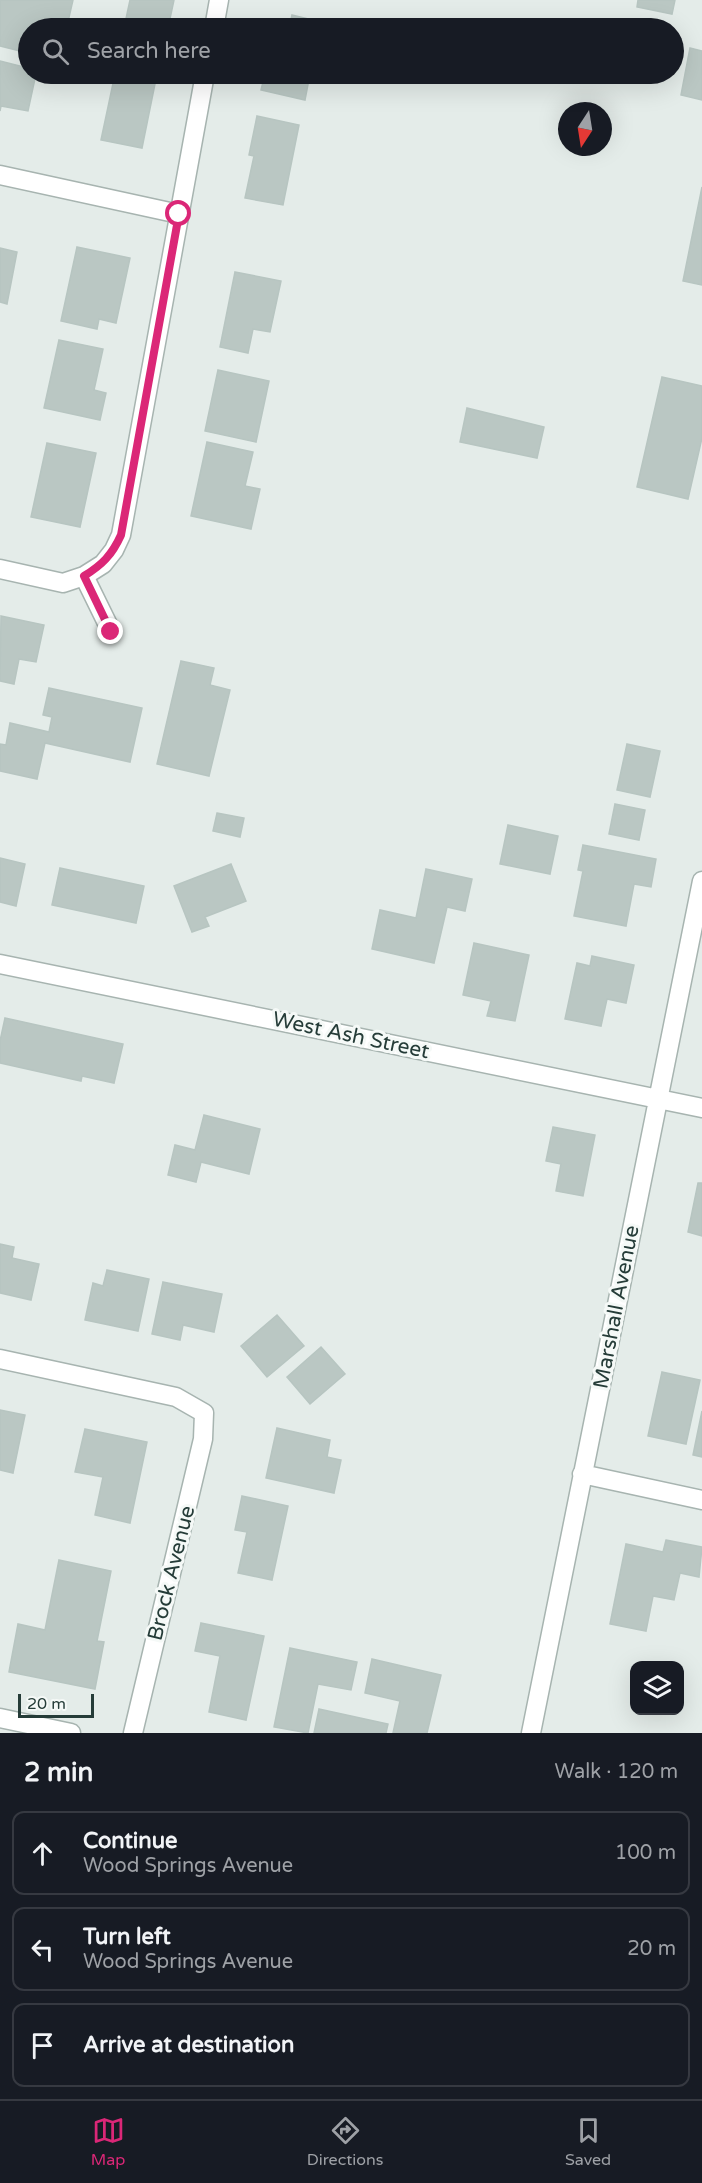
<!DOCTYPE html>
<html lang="en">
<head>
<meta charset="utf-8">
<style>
	:root { --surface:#171b24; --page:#20242c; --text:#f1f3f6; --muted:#9ea1a6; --line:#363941; --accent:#db2777 }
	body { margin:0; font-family:"Varela Round",sans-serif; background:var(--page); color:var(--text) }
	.controls { position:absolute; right:18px; bottom:18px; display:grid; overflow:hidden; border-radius:12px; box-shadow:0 6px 24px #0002 }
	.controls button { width:54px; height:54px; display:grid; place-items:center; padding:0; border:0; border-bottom:2px solid var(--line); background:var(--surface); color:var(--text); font:30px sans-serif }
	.compass { position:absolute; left:558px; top:102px; width:54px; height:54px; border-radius:50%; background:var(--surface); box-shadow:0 6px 24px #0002; rotate:192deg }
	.scale { position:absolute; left:18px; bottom:15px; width:76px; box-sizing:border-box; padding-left:6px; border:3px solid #253c38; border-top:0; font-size:16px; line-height:21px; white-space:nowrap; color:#253c38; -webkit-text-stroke:4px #f5f9f7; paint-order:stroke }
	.stop { position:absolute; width:18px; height:18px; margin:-14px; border:4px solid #db2777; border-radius:50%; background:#fff }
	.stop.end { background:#db2777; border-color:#fff; box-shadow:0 2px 6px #0008 }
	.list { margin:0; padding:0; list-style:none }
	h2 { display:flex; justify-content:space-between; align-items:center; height:78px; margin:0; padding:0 24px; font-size:26px }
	h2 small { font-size:20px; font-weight:400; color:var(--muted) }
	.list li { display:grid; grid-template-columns:39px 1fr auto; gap:18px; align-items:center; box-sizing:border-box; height:84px; margin:0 12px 12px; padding:0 12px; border:2px solid var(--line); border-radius:12px }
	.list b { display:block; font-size:22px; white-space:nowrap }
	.list p { margin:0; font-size:20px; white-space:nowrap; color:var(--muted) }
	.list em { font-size:20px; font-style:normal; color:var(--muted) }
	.icon { flex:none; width:33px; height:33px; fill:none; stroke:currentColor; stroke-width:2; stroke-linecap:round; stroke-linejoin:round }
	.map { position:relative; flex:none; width:702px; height:1733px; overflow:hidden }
	.search { position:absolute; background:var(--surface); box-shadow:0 6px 24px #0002; left:18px; right:18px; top:18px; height:66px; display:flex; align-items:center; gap:15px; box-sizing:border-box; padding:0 21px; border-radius:33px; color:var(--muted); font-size:22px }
	.sheet { height:366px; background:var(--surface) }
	nav { display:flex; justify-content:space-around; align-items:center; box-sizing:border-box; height:84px; border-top:2px solid var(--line); background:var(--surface); font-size:16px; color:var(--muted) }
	nav a { display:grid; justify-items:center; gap:3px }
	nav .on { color:var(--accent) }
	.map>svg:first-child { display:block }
</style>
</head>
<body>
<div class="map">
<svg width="702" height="1733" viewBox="0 0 702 1733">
	<rect width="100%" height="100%" fill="#e4ece9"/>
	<!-- building -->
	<path fill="#bac7c3" stroke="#b7c5c1" stroke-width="1.5" d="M0 0H73L67 26 45 21 43 28H28V53L0 46Z
		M130 0H174L168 28H124Z
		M638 0H675L672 14 637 7Z
		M292 15 321 22 320 28H289Z
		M690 48 702 51V100L681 95Z
		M0 61 28 68V74H36L28 111 1 106 0 111Z
		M115 74H157L142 148 101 140Z
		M265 74H310L305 100 261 90Z
		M257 116 299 125 283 205 245 198 254 156 249 155Z
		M702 187V285L683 281Z
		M77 247 130 258 116 323 99 319 97 329 61 321Z
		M0 248 17 252 7 304 0 302Z
		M235 272 281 281 270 332 253 329 248 353 220 347Z
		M59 340 103 349 94 390 106 393 100 420 44 408Z
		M218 370 269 381 256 442 205 431Z
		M662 377 702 386V438L688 499 637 487Z
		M467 408 544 427 537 458 460 442Z
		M207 442 253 452 245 486 260 489 251 529 191 516Z
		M47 443 96 453 80 527 31 517Z
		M1 616 44 625 36 662 19 659 14 684 0 681Z
		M181 661 214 668 210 685 230 690 209 776 157 764Z
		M49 688 142 708 130 762 45 743 37 779 0 771V744L6 745 10 723 49 732 52 717 43 715Z
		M627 744 660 751 650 797 617 790Z
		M615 804 645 810 639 840 609 834Z
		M217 813 244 818 240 837 213 831Z
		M508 825 558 836 550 874 500 864Z
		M583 845 656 859 651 887 634 884 626 926 574 916 583 871 578 870Z
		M0 858 25 864 16 906 0 902Z
		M231 864 246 901 205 917 209 926 192 932 174 886Z
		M60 868 144 886 136 923 52 905Z
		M426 869 472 879 465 911 447 907 434 963 372 949 380 910 416 918Z
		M474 943 529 955 515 1021 487 1016 491 1001 463 995Z
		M592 956 634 965 626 1003 607 999 601 1026 565 1019 577 963 590 966Z
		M5 1018 123 1044 114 1083 82 1076 81 1081 0 1063V1041Z
		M204 1115 260 1129 249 1174 201 1162 196 1182 168 1175 175 1145 195 1150Z
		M553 1127 595 1135 583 1196 556 1191 561 1164 546 1161Z
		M698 1183H702V1236L688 1232Z
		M0 1244 14 1247 12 1258 39 1264 31 1300 0 1293Z
		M107 1270 149 1279 138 1331 85 1320 93 1283 103 1286Z
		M163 1282 222 1294 214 1332 183 1325 180 1340 152 1334Z
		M277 1315 304 1346 267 1377 241 1346Z
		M321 1347 345 1374 310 1404 287 1377Z
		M662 1372 700 1380 686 1444 648 1436Z
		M0 1410 25 1415 13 1473 0 1470Z
		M702 1411V1457L693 1455Z
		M277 1428 330 1440 327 1457 341 1460 334 1493 266 1478Z
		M85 1429 147 1442 130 1523 95 1515 103 1477 75 1472Z
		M242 1496 288 1506 272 1580 238 1573 247 1532 235 1530Z
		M666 1540 702 1547 699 1577 680 1573 674 1600 653 1596 646 1631 610 1624 626 1544 663 1552Z
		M59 1560 111 1571 97 1641 104 1642 95 1689 9 1672 18 1624 45 1630Z
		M201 1623 264 1636 246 1720 209 1712 220 1656 195 1651Z
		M290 1648 357 1662 351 1690 318 1684 308 1733 274 1727Z
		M372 1659 441 1675 427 1733H393L400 1701 365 1693Z
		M319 1709 388 1724 386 1733H314Z"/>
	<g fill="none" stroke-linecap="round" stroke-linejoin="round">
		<defs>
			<path id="minor" d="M214 28 219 0
				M0 175 179 214
				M0 569 63 583 84 576 103 564 114 550 121 535 205 74
				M84 576 111 631
				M0 964 702 1108
				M0 1359 176 1397 204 1413 203 1439 133 1733
				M582 1474 702 1500
				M0 1718 71 1733
				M531 1733 702 881"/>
		</defs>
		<!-- minor casing -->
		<use href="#minor" stroke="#a7b4b0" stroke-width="21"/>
		<!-- minor -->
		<use href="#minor" stroke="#fff" stroke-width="18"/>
	</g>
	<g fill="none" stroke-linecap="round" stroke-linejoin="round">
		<!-- route -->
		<path stroke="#db2777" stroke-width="8" d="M111 632 84 576C102 565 112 555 121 535L179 214"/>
	</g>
	<g text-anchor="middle" stroke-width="6" stroke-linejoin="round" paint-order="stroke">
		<!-- street labels -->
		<g font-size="21" fill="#253c38" stroke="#f5f9f7">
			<text transform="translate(351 1035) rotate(12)" y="7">West Ash Street</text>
			<text transform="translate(616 1307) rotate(-79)" y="7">Marshall Avenue</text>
			<text transform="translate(171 1573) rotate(-76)" y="7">Brock Avenue</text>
		</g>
	</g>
</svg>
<div class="controls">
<button><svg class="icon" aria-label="layers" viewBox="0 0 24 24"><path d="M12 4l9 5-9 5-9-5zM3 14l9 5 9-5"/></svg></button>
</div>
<svg class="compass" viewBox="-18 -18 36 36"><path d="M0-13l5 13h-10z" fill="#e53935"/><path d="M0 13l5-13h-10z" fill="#9ea1a6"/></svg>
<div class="scale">20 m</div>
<div class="stop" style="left:179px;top:214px"></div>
<div class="stop end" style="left:111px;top:632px"></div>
<div class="search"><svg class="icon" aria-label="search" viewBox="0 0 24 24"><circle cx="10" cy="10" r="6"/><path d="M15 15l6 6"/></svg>Search here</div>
</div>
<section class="sheet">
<h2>2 min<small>Walk · 120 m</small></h2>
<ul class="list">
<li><svg class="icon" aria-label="ahead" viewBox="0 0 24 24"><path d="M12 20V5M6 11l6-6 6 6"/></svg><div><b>Continue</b><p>Wood Springs Avenue</p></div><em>100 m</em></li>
<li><svg class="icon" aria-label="left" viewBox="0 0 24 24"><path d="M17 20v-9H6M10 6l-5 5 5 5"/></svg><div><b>Turn left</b><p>Wood Springs Avenue</p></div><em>20 m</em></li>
<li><svg class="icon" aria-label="arrive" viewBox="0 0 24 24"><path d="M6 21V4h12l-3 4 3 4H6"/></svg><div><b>Arrive at destination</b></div></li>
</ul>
</section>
<nav>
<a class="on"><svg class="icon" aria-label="map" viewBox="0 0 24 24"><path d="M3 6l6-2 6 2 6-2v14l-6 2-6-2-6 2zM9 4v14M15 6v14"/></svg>Map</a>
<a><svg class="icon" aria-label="directions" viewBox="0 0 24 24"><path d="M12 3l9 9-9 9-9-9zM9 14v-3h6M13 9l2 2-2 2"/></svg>Directions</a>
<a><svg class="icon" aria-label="saved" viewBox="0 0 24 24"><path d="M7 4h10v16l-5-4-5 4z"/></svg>Saved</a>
</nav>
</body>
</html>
